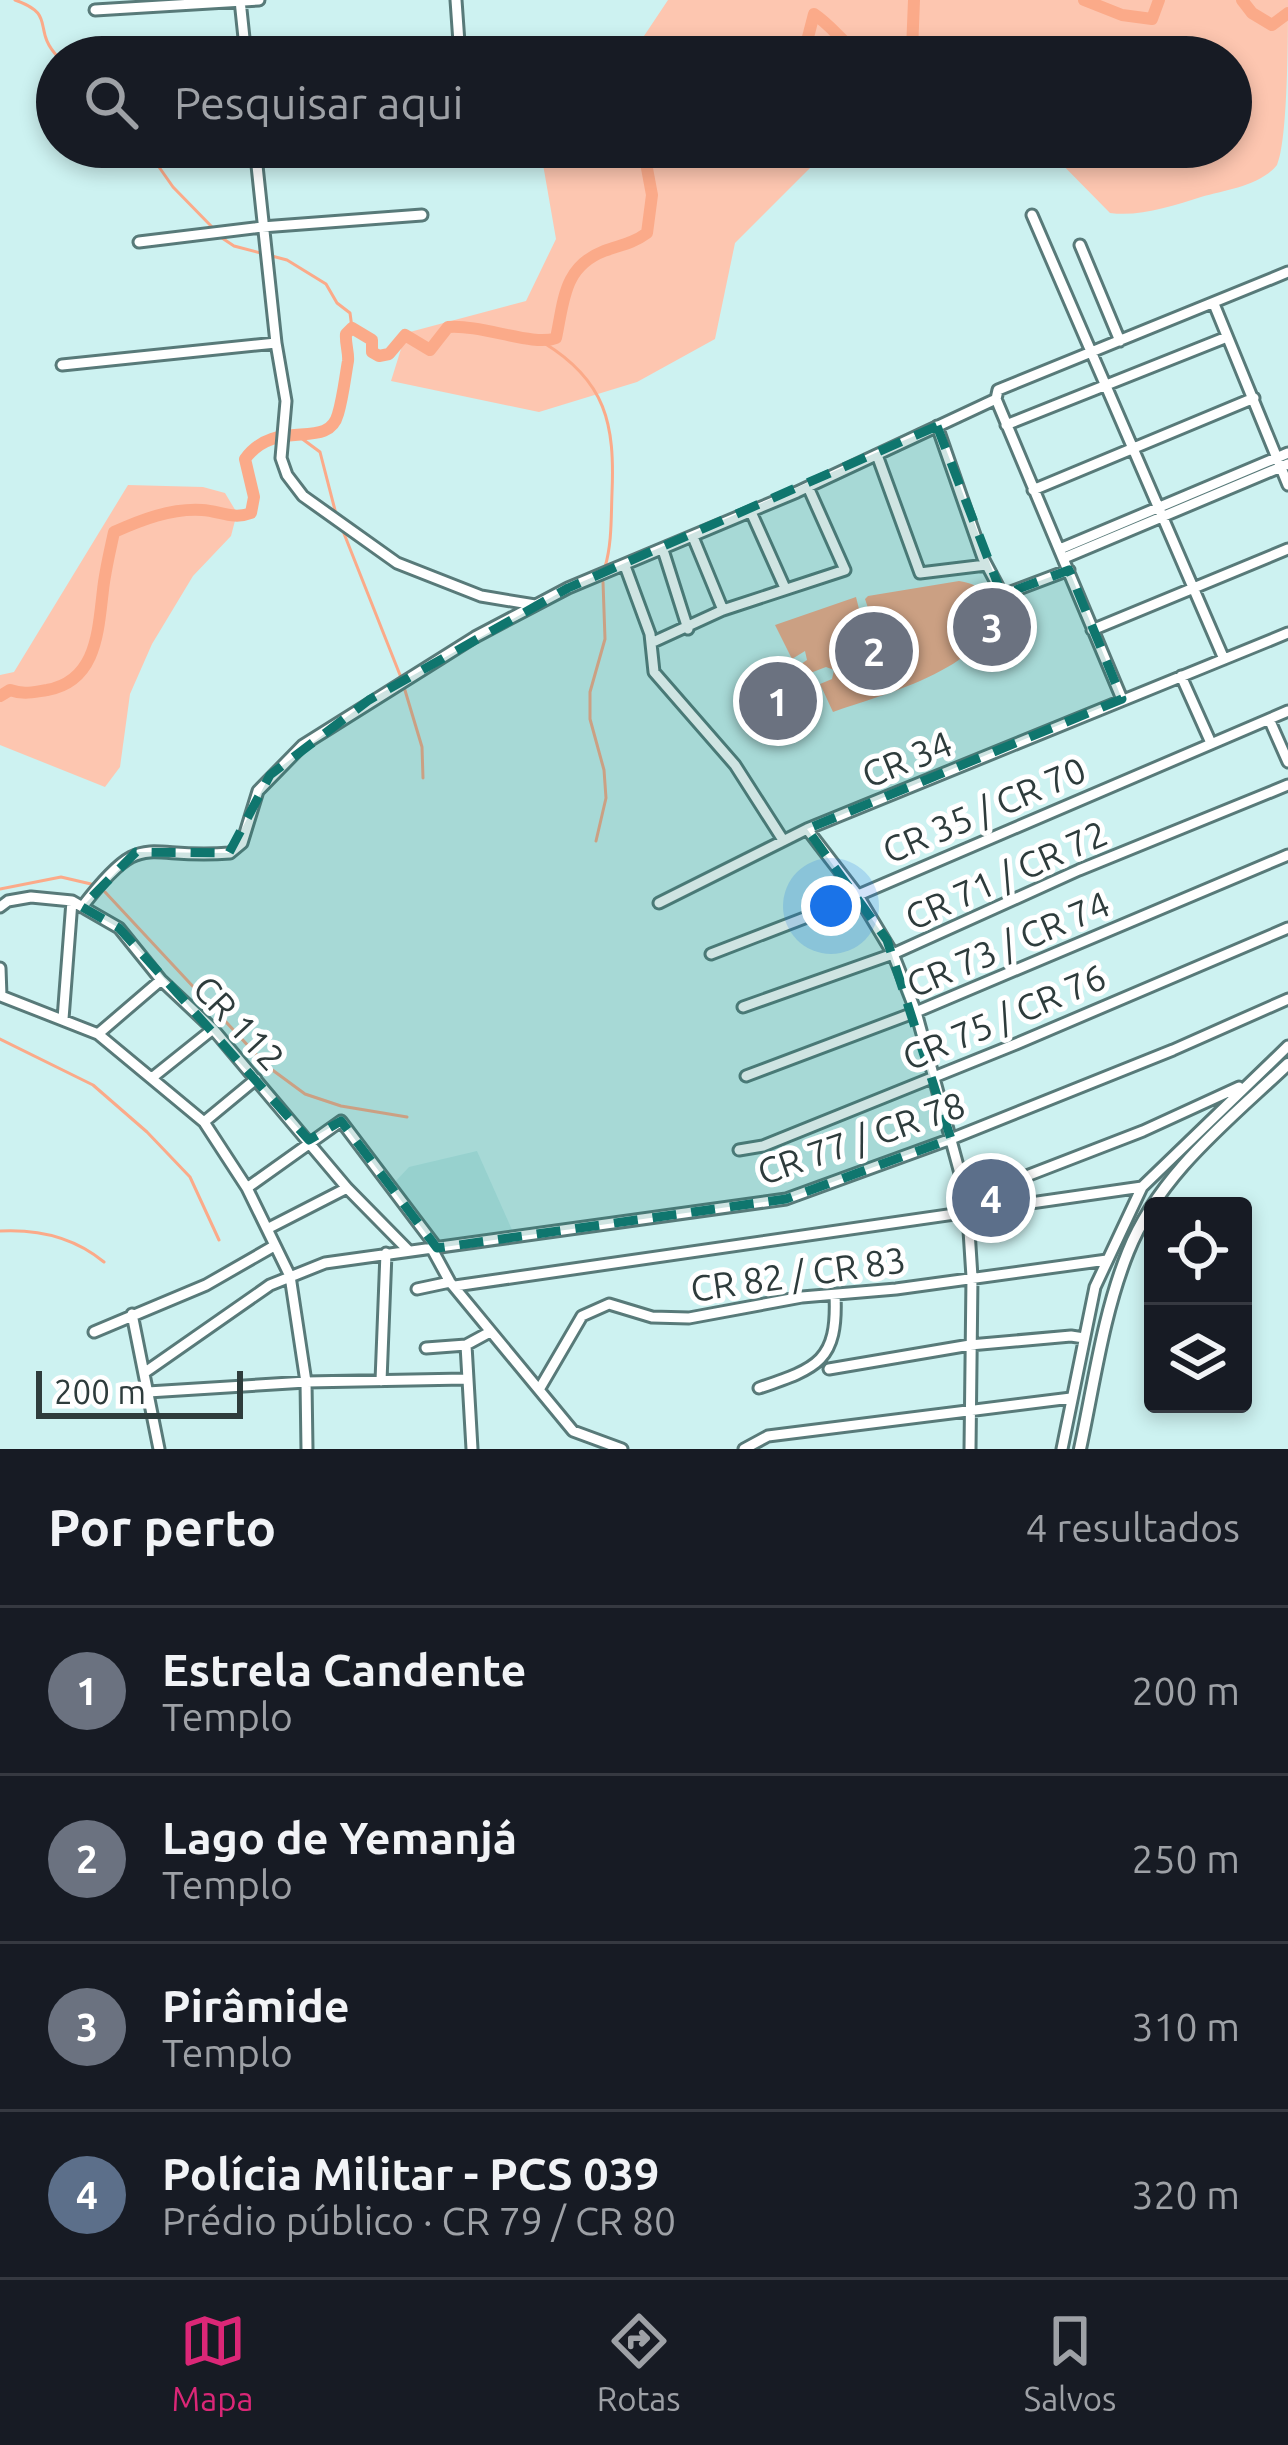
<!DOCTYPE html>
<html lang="pt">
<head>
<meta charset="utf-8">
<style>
	:root { --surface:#171b24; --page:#20242c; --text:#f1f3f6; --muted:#9ea1a6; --line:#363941; --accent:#db2777 }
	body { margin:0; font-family:Ubuntu,sans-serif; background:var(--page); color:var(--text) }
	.controls { position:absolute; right:36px; bottom:36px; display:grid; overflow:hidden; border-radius:12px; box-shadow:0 6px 18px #0003 }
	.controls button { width:108px; height:108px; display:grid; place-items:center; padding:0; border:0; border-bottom:3px solid var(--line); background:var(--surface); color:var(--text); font:60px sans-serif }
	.scale { position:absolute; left:36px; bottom:30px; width:207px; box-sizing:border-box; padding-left:12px; border:6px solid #2e3c3c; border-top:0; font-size:33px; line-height:42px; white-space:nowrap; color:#2e3c3c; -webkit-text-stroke:9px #fff; paint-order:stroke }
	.you { position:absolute; left:831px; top:906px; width:42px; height:42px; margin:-30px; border:9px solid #fff; border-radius:50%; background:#1a73e8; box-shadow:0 0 0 18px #1a73e833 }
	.badge { display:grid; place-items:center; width:78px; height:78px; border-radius:50%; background:var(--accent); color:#fff; font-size:39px; font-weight:700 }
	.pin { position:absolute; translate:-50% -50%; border:6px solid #fff; box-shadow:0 3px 12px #0006 }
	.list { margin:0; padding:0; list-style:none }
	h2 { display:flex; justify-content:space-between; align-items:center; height:156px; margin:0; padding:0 48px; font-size:51px }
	h2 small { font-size:39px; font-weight:400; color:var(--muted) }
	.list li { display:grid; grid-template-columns:78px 1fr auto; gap:36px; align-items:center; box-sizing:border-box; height:168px; padding:0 48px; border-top:3px solid var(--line) }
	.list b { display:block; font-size:45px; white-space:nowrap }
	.list p { margin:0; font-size:39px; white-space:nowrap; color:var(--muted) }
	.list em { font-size:39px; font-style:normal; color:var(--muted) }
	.icon { flex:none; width:66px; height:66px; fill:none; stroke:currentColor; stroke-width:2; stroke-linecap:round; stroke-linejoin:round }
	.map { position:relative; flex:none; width:1288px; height:1449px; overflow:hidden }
	.search { position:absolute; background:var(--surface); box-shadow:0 6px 18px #0003; left:36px; right:36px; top:36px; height:132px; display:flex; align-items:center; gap:30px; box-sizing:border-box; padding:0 42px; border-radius:66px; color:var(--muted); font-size:45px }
	.sheet { height:828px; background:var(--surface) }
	nav { display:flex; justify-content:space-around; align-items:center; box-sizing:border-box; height:168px; border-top:3px solid var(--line); background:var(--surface); font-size:33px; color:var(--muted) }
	nav a { display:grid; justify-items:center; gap:6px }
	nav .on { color:var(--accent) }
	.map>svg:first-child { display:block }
</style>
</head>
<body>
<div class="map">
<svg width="1288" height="1449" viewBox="0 0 1288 1449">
	<rect width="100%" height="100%" fill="#cdf2f1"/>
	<!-- built -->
	<path fill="#b9e8e7" d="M477 1151 513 1232 438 1242 393 1184 409 1167Z"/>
	<!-- green -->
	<path fill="#fdc6b0" d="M668 0H1288C1288 35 1288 141 1277 165 1260 186 1225 190 1201 197 1172 206 1140 217 1110 213L1045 147H1231V57H618L640 42Z
		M540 147H831L735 243 715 339 637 382 539 412 391 381 406 333 526 301 556 239Z
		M128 485 203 487 225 493 237 513 231 536 193 576 152 644 130 694 120 767 105 787 0 745V675L14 672Z"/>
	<!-- water -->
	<path fill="#fbaa89" d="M959 581C974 583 982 588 987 602 1008 664 877 696 833 712L820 684 832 679 834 670 826 667 805 675 801 664 807 660 805 651 792 659 775 625 856 597 864 629 871 632 874 626 865 599 868 596Z"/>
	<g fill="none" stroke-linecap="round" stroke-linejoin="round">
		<!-- stream -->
		<path stroke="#fbaa89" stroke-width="3" d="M15 0C58 15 31 29 58 57
			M145 147 173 187 213 228
			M219 236 234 246 287 260 326 284 337 303 350 313 352 328
			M544 343C606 381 615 424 612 493 611 518 612 543 605 567
			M297 435 320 452 336 514
			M343 531 400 675
			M404 687 422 747 423 778
			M596 841 606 798 604 770 590 719V692L605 639 603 582
			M0 889 61 877 91 884
			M105 892 267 1066 305 1094 341 1106 407 1117
			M0 1039 93 1085 147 1132 190 1177 219 1240
			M0 1231C38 1229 75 1238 104 1262"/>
		<!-- river -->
		<path stroke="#fbaa89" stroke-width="12" d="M1084 0 1122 15 1152 19 1159 0
			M1242 0 1252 13 1272 25 1288 13
			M712 57H715
			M816 57 807 41 814 14C832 26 843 43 860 55L912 51 914 0
			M0 696 10 690C24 695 33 692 47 690 97 681 98 631 103 590 105 571 110 551 114 532 141 520 171 508 202 510 220 511 233 520 251 513L254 497 245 459C276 416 328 452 338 414 343 397 345 378 348 361 349 353 345 343 346 334L352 328 372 340V352L379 356 389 354 405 335 430 350 448 327C481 324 534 347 556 338 564 301 563 267 604 251 620 245 632 244 647 233L652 195 643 147"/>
		<defs>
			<path id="minor" d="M240 0 246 57
				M456 0 460 57
				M95 10 259 0
				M255 147 276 343 286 401 281 458 287 475 303 496 397 563 481 596 535 605
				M1032 215 1224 659
				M139 242 262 227 422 215
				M1080 245 1120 341
				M1214 304 1288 485
				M62 365 276 343
				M996 399 1122 699
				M1006 425 1227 337
				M937 426 983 558 1001 592 1008 593 1069 570
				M877 455 920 573 986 565
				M1033 490 1254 398
				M751 512 785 588
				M693 537 723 610
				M1060 549 1288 453
				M663 550 688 629
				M1064 558 1288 464
				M625 566 650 634 654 672 735 765 783 840
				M1092 630 1288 549
				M651 643 723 610 845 570 808 487
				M1181 676 1211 743
				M1269 719 1288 762
				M807 829 857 894 893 954 916 1012 967 1199 972 1277 970 1449
				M659 903 807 829 1288 633
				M0 907 8 901 31 897 72 901 119 928 161 980 213 1029 347 1188 407 1249
				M82 907C145 825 142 861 230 853L242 843 258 791 303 745 475 637 568 588 797 492 996 399 998 390 1288 272
				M711 954 807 917 1288 711
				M0 968 1 996 98 1034 204 1122 247 1188 290 1276 306 1382 307 1449
				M743 1007 893 954 1079 870 1288 785
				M63 1019 72 901
				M98 1034 161 980
				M746 1076 916 1012 1288 855
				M153 1077 213 1029
				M204 1122 256 1079
				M739 1150 763 1146 1016 1044 1288 928
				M247 1188 341 1121 437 1248
				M967 1199 1143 1131 1239 1087
				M267 1229 347 1188
				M432 1249 450 1282 573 1431 622 1449
				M455 1286 1142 1187
				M417 1289 450 1282
				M132 1314 159 1449
				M94 1332 206 1285 274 1246
				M466 1345 472 1449
				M426 1348 466 1345 490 1332
				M829 1369 970 1345 1071 1336 1084 1338
				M144 1373 270 1285 325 1263 786 1199 951 1139 1173 1050 1288 999
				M381 1381 386 1253
				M540 1388 582 1316 609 1304 652 1317 689 1318 802 1297 896 1289 1107 1260
				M759 1388C818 1368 838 1361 835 1295
				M148 1392 306 1382 465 1379
				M744 1449 768 1436 1071 1398
				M1062 1449 1095 1287 1142 1187 1288 1046"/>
			<path id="major" d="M1080 1449C1094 1384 1103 1314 1128 1252 1159 1174 1229 1120 1288 1064"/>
		</defs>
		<!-- minor casing -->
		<use href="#minor" stroke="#587a79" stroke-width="15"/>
		<!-- major casing -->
		<use href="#major" stroke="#587a79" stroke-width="16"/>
		<!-- minor -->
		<use href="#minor" stroke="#fff" stroke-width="9"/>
		<!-- major -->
		<use href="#major" stroke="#fff" stroke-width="10"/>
	</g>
	<!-- marked area -->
	<path fill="#0f766e" fill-opacity="0.2" stroke="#0f766e" stroke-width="9" stroke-dasharray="24 15" stroke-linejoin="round" d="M937 426 1002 595 1069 570 1122 699 807 829 887 940 951 1139 786 1199 437 1248 341 1121 309 1140 119 928 82 907 136 852 229 853 270 775 369 700 568 588Z"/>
	<g text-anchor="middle" stroke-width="10" stroke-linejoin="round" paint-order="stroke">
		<!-- street labels -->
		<g font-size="36" fill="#2e3c3c" stroke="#fff">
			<text transform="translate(907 759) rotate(-22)" y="13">CR 34</text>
			<text transform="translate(984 810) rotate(-23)" y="13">CR 35 / CR 70</text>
			<text transform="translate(1006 875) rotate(-24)" y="13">CR 71 / CR 72</text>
			<text transform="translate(1008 944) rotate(-23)" y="13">CR 73 / CR 74</text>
			<text transform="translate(1004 1017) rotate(-23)" y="13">CR 75 / CR 76</text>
			<text transform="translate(239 1023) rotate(47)" y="13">CR 112</text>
			<text transform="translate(861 1138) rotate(-19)" y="13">CR 77 / CR 78</text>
			<text transform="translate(798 1274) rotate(-8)" y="13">CR 82 / CR 83</text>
		</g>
	</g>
</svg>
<div class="controls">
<button><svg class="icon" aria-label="locate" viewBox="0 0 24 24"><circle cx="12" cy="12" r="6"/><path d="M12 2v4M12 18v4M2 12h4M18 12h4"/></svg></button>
<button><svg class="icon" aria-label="layers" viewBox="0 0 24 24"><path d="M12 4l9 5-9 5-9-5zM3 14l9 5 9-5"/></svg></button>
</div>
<div class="scale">200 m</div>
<div class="you"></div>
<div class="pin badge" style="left:778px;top:701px;background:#6b7280">1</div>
<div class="pin badge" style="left:874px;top:651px;background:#6b7280">2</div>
<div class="pin badge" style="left:992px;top:627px;background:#6b7280">3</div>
<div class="pin badge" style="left:991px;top:1198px;background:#5c6f8a">4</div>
<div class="search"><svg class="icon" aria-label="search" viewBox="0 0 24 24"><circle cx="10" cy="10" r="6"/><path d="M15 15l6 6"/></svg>Pesquisar aqui</div>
</div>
<section class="sheet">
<h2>Por perto<small>4 resultados</small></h2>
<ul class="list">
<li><span class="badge" style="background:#6b7280">1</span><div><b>Estrela Candente</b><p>Templo</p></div><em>200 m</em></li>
<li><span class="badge" style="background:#6b7280">2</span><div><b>Lago de Yemanjá</b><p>Templo</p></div><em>250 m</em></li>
<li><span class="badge" style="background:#6b7280">3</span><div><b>Pirâmide</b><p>Templo</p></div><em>310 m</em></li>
<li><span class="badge" style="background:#5c6f8a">4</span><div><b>Polícia Militar - PCS 039</b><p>Prédio público · CR 79 / CR 80</p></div><em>320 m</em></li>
</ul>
</section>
<nav>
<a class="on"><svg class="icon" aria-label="map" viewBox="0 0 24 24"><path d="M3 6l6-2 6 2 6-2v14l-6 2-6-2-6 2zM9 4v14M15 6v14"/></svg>Mapa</a>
<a><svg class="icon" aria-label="directions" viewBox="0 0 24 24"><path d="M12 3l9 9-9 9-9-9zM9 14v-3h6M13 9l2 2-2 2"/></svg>Rotas</a>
<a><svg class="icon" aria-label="saved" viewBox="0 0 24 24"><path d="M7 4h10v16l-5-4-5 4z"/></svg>Salvos</a>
</nav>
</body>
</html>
